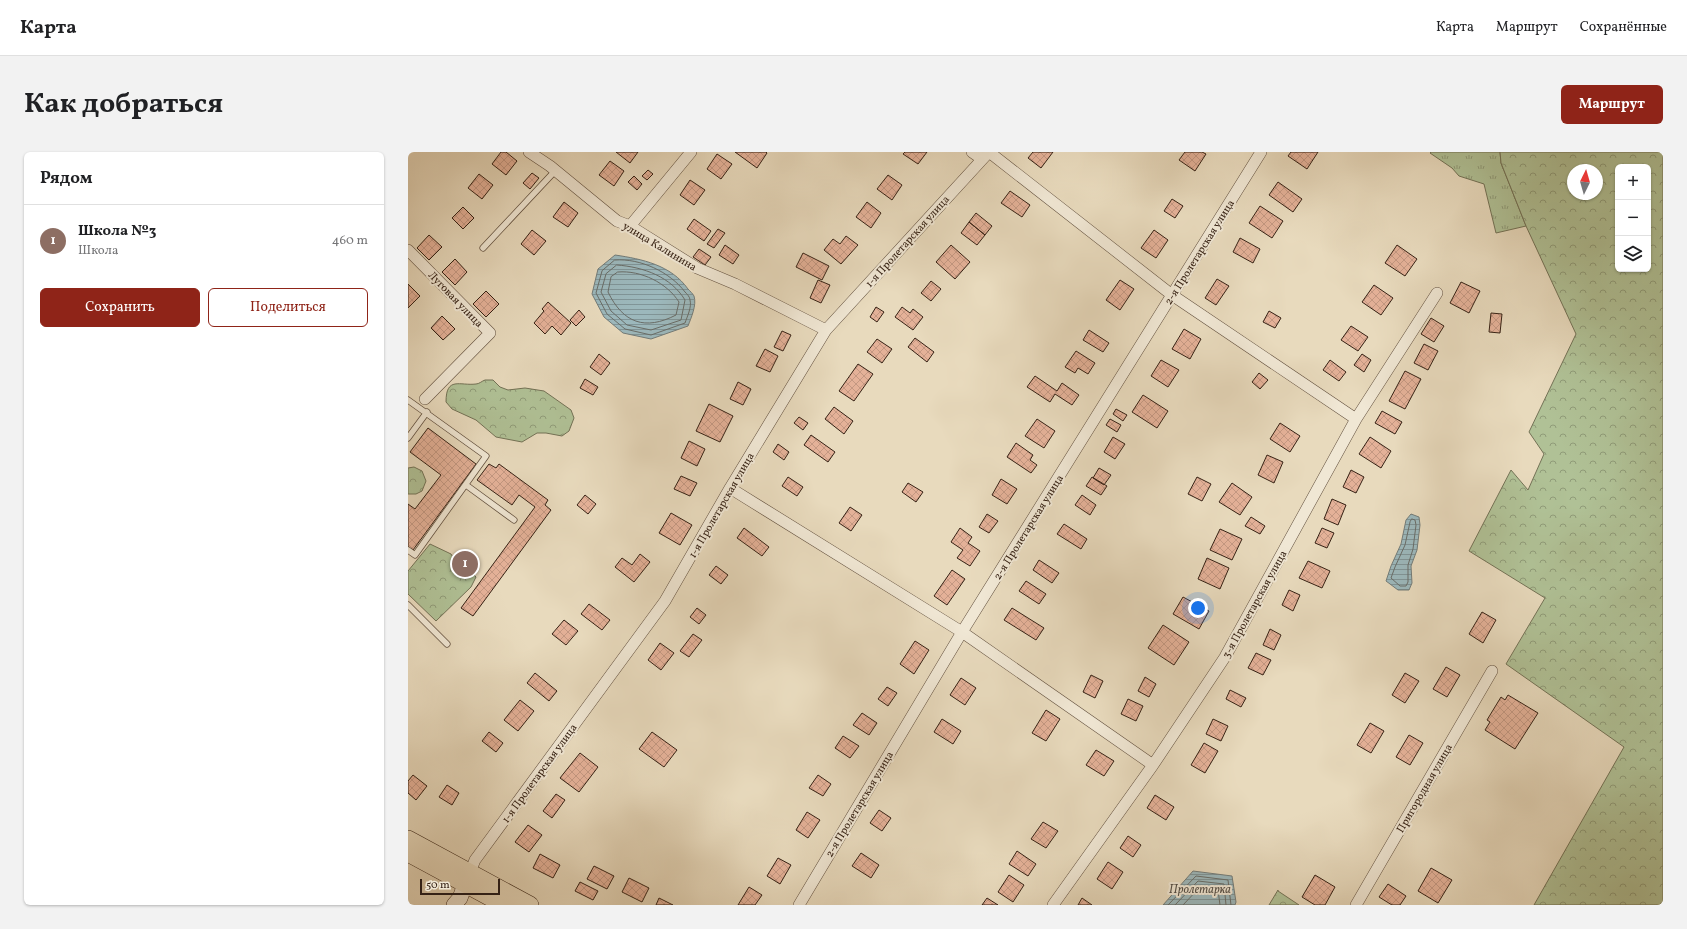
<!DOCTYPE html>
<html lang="ru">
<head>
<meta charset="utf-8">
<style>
	:root { --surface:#fff; --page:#f2f2f2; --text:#202124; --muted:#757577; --line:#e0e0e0; --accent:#8f2418 }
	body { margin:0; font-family:Vollkorn,serif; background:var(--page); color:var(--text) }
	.controls { position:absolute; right:12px; top:12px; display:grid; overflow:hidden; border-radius:6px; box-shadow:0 1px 3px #0004 }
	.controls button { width:36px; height:36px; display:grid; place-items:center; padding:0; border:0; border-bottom:1px solid var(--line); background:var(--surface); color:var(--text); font:20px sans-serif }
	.compass { position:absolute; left:1159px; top:12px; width:36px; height:36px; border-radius:50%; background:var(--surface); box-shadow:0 1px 3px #0004; rotate:5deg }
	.scale { position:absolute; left:12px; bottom:10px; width:80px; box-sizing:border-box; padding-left:4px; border:2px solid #362215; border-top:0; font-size:11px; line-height:14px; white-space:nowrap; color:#362215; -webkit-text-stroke:3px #f0e7d4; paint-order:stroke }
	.you { position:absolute; left:790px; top:456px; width:14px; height:14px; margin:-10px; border:3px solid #fff; border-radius:50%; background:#1a73e8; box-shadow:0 0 0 6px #1a73e833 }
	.badge { display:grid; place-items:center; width:26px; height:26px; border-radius:50%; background:var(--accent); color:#fff; font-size:13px; font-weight:700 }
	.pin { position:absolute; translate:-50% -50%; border:2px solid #fff; box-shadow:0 1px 4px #0006 }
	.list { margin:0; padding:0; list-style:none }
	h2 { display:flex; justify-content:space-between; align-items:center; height:52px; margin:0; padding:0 16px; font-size:17px }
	h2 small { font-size:13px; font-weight:400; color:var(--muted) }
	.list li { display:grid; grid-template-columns:26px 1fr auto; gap:12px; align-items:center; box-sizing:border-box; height:72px; padding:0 16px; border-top:1px solid var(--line) }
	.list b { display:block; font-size:15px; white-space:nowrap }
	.list p { margin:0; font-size:13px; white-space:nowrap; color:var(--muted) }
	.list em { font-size:13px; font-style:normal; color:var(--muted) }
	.actions { display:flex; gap:8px; padding:12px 16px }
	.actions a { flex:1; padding:9px 0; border:1px solid var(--accent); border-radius:6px; text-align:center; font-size:14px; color:var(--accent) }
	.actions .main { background:var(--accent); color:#fff }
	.icon { flex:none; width:22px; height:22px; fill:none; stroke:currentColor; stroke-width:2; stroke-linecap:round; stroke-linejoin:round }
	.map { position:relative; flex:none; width:1255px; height:753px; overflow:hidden; border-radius:6px }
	header { display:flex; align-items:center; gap:24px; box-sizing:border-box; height:56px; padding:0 20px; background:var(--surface); border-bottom:1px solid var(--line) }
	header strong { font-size:19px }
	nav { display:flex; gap:22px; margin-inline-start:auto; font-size:14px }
	.intro { display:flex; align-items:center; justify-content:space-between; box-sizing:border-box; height:96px; padding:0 24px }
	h1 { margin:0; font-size:28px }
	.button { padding:10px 18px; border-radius:6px; background:var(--accent); color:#fff; font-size:14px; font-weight:700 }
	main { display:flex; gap:24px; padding:0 24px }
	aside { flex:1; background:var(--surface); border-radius:6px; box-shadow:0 1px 3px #0004 }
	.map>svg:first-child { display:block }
</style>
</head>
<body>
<header>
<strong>Карта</strong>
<nav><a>Карта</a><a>Маршрут</a><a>Сохранённые</a></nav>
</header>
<div class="intro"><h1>Как добраться</h1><a class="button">Маршрут</a></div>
<main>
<aside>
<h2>Рядом<small></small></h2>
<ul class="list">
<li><span class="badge" style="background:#8d6e63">1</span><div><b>Школа №3</b><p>Школа</p></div><em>460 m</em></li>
</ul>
<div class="actions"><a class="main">Сохранить</a><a>Поделиться</a></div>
</aside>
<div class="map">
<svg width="1255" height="753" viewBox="0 0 1255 753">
	<defs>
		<pattern id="grass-tufts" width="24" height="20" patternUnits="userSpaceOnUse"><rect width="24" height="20" fill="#b0c196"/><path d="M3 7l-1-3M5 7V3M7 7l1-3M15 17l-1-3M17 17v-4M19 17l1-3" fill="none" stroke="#909c79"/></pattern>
		<pattern id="forest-crowns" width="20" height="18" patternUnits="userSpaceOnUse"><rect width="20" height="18" fill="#b0c196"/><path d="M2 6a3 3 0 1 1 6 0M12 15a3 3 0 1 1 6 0" fill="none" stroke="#909c79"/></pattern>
		<pattern id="water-rules" width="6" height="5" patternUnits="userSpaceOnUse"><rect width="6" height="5" fill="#9cb8bc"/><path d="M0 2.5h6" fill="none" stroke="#809598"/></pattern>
		<pattern id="building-cross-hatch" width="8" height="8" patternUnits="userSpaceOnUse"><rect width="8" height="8" fill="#e4b198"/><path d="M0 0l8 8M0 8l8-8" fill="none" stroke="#c49882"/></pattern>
	</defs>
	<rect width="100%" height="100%" fill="#e8dabd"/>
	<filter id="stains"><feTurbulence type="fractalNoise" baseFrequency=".005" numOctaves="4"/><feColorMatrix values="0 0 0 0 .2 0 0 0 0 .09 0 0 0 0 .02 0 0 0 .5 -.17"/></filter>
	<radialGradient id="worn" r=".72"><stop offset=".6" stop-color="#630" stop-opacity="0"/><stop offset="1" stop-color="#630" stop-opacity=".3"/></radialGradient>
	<!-- grass -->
	<path fill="url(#grass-tufts)" stroke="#737256" d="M1023 0H1092L1093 11 1118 74 1088 81 1076 32 1051 24 1044 16 1022 1Z"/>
	<!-- forest -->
	<path fill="url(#forest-crowns)" stroke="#737256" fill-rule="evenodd" d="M1092 0H1255V753H1126L1216 595 1098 512 1137 446 1061 399 1103 318 1120 338 1136 302 1121 280 1168 182 1118 74 1093 11ZM1210 15H1240V117H1210ZM1165 18H1189V42H1165Z
		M77 228H85L92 235 100 238 117 236 136 239 163 258 166 266 161 279 154 284 138 281H129L114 290 88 285 68 268 44 257 38 250C38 224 52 234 68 232 71 232 74 229 77 228Z
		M6 315 14 319 18 329 14 339 8 342H0V316Z
		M22 392 43 402 51 415 63 420 68 425 63 435 28 469 0 442V419Z
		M870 738V739L891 753H861Z"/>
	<!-- water -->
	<path fill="url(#water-rules)" stroke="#737c79" d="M207 103C234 107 263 113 280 137 282 139 285 142 286 144 289 153 283 166 280 174L243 187 215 181 196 165 184 142 190 117Z
		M1003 362 1011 365 1012 373 1009 398 1003 414 1004 431 1001 438H990L978 429 983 414 993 392 998 368Z
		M785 719 824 724 828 750 827 753H755Z"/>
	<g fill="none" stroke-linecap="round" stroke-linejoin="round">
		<!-- shore -->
		<path stroke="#696d68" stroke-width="1" d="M207 108C232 106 262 120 277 140 279 142 282 145 282 148 284 155 279 165 277 171L243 183 217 177 199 162 188 141 194 119Z
			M209 113C236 115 263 125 277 148L273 168 243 178 219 173 203 159 193 140 198 122Z
			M210 120C233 118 259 131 271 150L268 163C237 179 215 171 200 140L203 125Z
			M1004 367 1007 368 1008 373 1005 397 1000 413V430L998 434H992L983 426 987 415 997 393 1002 370Z
			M760 753 788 724 820 728 823 753
			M767 753 790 729 816 732 818 753
			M775 753 792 735 810 738 812 753"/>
	</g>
	<!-- building -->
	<path fill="url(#building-cross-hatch)" stroke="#362215" d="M93 0H98L109 9 98 23 84 12Z
		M208 0H230L222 11Z
		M327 0H358L359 1 349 16Z
		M497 0H519L510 12 495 2Z
		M625 0H645L633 16 620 6Z
		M777 0H794L798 2 787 19 771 8Z
		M883 0H910L899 17 880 4Z
		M309 2 324 12 313 27 299 17Z
		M202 9 216 19 206 34 191 23Z
		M240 18 245 22 239 28 234 24Z
		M124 21 131 26 122 37 115 31Z
		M71 22 85 33 74 47 60 36Z
		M480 23 494 33 484 48 469 37Z
		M226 24 234 32 229 38 220 30Z
		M282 28 297 38 286 53 272 43Z
		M870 30 894 47 885 60 861 43Z
		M602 39 622 53 614 65 593 51Z
		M764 47 775 54 767 66 756 59Z
		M156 50 170 61 160 75 145 65Z
		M459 50 473 61 463 76 448 65Z
		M852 54 875 69 864 86 841 71Z
		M55 55 66 66 55 77 44 66Z
		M568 61 584 74 577 83 561 70Z
		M286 67 303 79 296 89 279 77Z
		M561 70 577 83 569 93 553 81Z
		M310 77 317 81 306 96 299 92Z
		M124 78 138 89 126 103 113 92Z
		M746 78 760 88 748 106 733 96Z
		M21 83 34 95 21 108 9 96Z
		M438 84 450 93 433 112 416 98 425 87 432 92Z
		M832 86 852 97 845 111 825 100Z
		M317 93 331 103 325 112 311 103Z
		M543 93 562 110 547 127 528 110Z
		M989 93 1009 107 997 124 977 111Z
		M291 97 303 105 297 113 285 105Z
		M395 101 421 114 414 128 388 115Z
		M47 107 59 120 47 133 34 120Z
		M809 127 821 134 808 153 797 146Z
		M410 128 422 133 413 151 402 146Z
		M712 128 726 137 712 158 698 148Z
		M523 129 533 137 523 149 513 141Z
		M1053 130 1072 139 1061 161 1042 151Z
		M0 132 12 144 0 156Z
		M966 133 985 146 973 163 954 150Z
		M78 139 91 152 78 165 65 152Z
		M140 150 163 171 153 183 144 174 137 182 126 171 136 159 134 157Z
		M468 155 476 160 469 170 462 165Z
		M494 155 502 161 505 157 515 165 505 178 487 165Z
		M171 158 177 165 168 174 162 168Z
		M861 159 873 166 867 176 855 170Z
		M1083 161 1094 162 1092 181 1081 180Z
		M34 164 47 177 35 188 23 176Z
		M1023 166 1036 174 1026 190 1013 182Z
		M943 174 960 185 950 199 933 188Z
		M776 177 793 187 782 207 764 197Z
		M681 178 701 191 695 200 675 188Z
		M374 179 383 183 375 199 366 195Z
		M507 186 526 200 519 210 500 195Z
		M469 187 484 197 474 211 459 200Z
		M1016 192 1030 199 1020 218 1006 211Z
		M357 197 370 204 362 220 348 214Z
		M668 199 687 211 680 222 670 216 667 221 657 215Z
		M191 202 202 211 193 223 182 215Z
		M954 202 963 208 956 220 946 213Z
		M753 208 771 218 760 235 743 224Z
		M922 208 938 220 931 229 915 218Z
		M450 212 465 222 446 249 431 239Z
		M997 219 1013 227 997 257 981 249Z
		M851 221 860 228 852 237 844 230Z
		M627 224 649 239 654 231 671 243 664 253 647 242 642 250 619 235Z
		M177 227 190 235 185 243 172 236Z
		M330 230 343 237 335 253 322 247Z
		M735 243 760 259 749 276 724 260Z
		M301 252 325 264 312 290 288 279Z
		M426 255 445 269 436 282 417 267Z
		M708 257 719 263 715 269 705 262Z
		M974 259 994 270 987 282 967 271Z
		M391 265 400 271 395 278 386 271Z
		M629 267 647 279 636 296 617 284Z
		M702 267 713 273 709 280 698 273Z
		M872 271 892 284 882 300 862 287Z
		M20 276 68 312 5 398 0 395V352L7 357 33 323 2 300Z
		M403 283 427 300 420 310 396 293Z
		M705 285 717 292 707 307 696 300Z
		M962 285 983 299 973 316 951 302Z
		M281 289 297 297 289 314 273 306Z
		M608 291 625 303 622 308 629 313 623 321 599 305Z
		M370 292 381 300 376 308 365 300Z
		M859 303 875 310 866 331 850 323Z
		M81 312 88 316 91 312 140 348 137 353 143 358 65 464 53 456 127 355 111 343 104 353 69 328Z
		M691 316 703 323 696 333 685 326Z
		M943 318 956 325 948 341 935 335Z
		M273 324 289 331 282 344 266 337Z
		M380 325 395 335 389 344 374 334Z
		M684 325 699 334 693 343 678 334Z
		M789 325 803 332 794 349 780 342Z
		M593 327 609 337 599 352 584 343Z
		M500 331 515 340 508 350 494 340Z
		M824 331 844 345 832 363 811 350Z
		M177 343 188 352 180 362 169 353Z
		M674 343 688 353 682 363 667 353Z
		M924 347 938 353 930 373 916 367Z
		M442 355 454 363 443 379 431 371Z
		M263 361 284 373 272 393 251 381Z
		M579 362 590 369 581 381 571 375Z
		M843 365 857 374 852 382 837 374Z
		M656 372 679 387 673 397 649 382Z
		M336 376 361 395 354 404 329 386Z
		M552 376 564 385 560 391 572 399 562 414 549 406 555 398 543 390Z
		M914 376 926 381 919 396 907 391Z
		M812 377 834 387 824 408 802 398Z
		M232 402 242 410 226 430 207 415 214 406 224 413Z
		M799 406 821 416 812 437 790 427Z
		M631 408 651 421 644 431 625 418Z
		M900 409 922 419 914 436 891 426Z
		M308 414 320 423 313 432 301 423Z
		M544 418 557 427 539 453 526 444Z
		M618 429 638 442 631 452 611 439Z
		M881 438 892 443 885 459 874 453Z
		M775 445 801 459 791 477 765 462Z
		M181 452 202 468 194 478 173 462Z
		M289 456 298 463 291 472 282 465Z
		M604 456 636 476 628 488 596 468Z
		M1074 460 1088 468 1075 491 1061 482Z
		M156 468 170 479 158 493 144 482Z
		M755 473 781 490 766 513 740 496Z
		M862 477 873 483 866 498 855 493Z
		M285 482 294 488 281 505 272 499Z
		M507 489 521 498 506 522 492 512Z
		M252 491 266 501 253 518 240 508Z
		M848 501 863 508 855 523 840 516Z
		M1038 515 1052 523 1039 545 1025 537Z
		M127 521 149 539 141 549 119 531Z
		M997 521 1011 529 997 551 984 543Z
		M683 523 695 529 687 546 675 540Z
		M737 525 748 532 741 545 730 539Z
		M553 526 568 536 557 553 542 543Z
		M479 535 489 541 480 554 470 547Z
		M822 538 838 546 833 555 818 547Z
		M1100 543 1130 561 1107 597 1077 578 1082 570 1079 568 1093 545 1097 548Z
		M720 547 735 554 728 569 713 562Z
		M112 548 126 559 110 579 96 568Z
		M638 558 652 567 638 589 624 581Z
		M454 561 469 571 461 583 445 573Z
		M534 567 553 579 545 592 526 580Z
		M805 567 820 574 813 589 798 582Z
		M962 571 976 579 963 601 949 593Z
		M81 580 95 591 88 600 74 589Z
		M244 580 269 598 256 615 231 597Z
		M1001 583 1015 591 1002 613 988 605Z
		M435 584 451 594 442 606 427 596Z
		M796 591 810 599 797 621 783 613Z
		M688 598 706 609 696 624 678 613Z
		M172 601 190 615 171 640 152 626Z
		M5 623 19 634 8 648 0 641V629Z
		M410 623 423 632 415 644 401 636Z
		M39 633 51 641 44 653 31 645Z
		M148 642 157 648 144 666 135 659Z
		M747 643 766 655 758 668 739 656Z
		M471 658 483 666 474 679 462 671Z
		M399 660 412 668 400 686 388 678Z
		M635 670 650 679 638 696 623 687Z
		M120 673 134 683 121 700 107 690Z
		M720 684 733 693 725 705 712 696Z
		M609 699 628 712 620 724 601 712Z
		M453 701 471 713 463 726 444 714Z
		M132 702 152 713 145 726 125 716Z
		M370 706 383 713 372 732 359 724Z
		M700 710 715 720 704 737 689 727Z
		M186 714 206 724 199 737 179 727Z
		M1023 716 1044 728 1030 751 1010 739Z
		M601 723 616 733 605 750 590 740Z
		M907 723 927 735 917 753H907L894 745Z
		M221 726 241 736 234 750 214 740Z
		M172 730 190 739 185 748 167 739Z
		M980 732 998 744 992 753H984L971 745Z
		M341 735 354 743 347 753H330Z
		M251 746 265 753H248Z
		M579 746 590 753H574Z
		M674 746 684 753H670Z"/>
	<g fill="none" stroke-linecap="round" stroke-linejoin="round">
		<defs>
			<path id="lane" d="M75 96 147 19
				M0 286 19 260
				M58 333 106 368
				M0 398 7 403 78 304 0 248
				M0 453 39 492"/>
			<path id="street" d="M121 0 142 14 209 69 222 74 289 116 327 132 418 178
				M564 0 574 7
				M581 0 764 143 948 267
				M222 74 283 0
				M0 98 82 181 17 247
				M322 336 554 480 745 613
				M62 720 67 708 257 449 322 336 418 178 581 0
				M391 753 554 480 853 0
				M645 753 745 613 817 505 948 267 1029 141
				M948 753 1084 519"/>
			<path id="secondary" d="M46 753 52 746 61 722"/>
			<path id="primary" d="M0 687 122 753
				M0 701 96 753"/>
		</defs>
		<!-- lane casing -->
		<use href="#lane" stroke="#62503f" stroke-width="7"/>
		<!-- street casing -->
		<use href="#street" stroke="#62503f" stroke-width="12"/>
		<!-- secondary casing -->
		<use href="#secondary" stroke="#362215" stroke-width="16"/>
		<!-- primary casing -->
		<use href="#primary" stroke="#362215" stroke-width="18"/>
		<!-- lane -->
		<use href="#lane" stroke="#f0e7d4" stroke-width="5.5"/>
		<!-- street -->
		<use href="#street" stroke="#f0e7d4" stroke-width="11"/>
		<!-- secondary -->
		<use href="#secondary" stroke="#f0e7d4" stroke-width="15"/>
		<!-- primary -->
		<use href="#primary" stroke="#e8dabd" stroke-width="17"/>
	</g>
	<g text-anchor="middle" stroke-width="4" stroke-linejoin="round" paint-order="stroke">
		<!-- street labels -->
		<g font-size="11" fill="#362215" stroke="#f0e7d4">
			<text transform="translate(499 89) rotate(-48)" y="4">1-я Пролетарская улица</text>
			<text transform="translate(252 94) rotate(31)" y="4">улица Калинина</text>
			<text transform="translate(791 100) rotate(-58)" y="4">2-я Пролетарская улица</text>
			<text transform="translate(48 147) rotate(46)" y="4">Луговая улица</text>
			<text transform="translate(313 353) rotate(-60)" y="4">1-я Пролетарская улица</text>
			<text transform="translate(620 375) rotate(-58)" y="4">2-я Пролетарская улица</text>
			<text transform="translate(846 452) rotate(-61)" y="4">3-я Пролетарская улица</text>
			<text transform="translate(131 621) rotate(-54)" y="4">1-я Пролетарская улица</text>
			<text transform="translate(1016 636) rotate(-60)" y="4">Пригородная улица</text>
			<text transform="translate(451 652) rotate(-59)" y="4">2-я Пролетарская улица</text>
		</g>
		<!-- water labels -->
		<g font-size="12" font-style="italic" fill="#554f47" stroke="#f0e7d4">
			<text x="792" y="741">Пролетарка</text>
		</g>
	</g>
	<rect width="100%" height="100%" filter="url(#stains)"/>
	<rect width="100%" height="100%" fill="url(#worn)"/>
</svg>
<div class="controls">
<button>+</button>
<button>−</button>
<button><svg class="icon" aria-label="layers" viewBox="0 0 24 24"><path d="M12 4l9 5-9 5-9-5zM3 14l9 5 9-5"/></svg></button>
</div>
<svg class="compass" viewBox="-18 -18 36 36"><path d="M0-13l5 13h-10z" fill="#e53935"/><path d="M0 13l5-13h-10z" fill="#757577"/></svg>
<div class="scale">50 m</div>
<div class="you"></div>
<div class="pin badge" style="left:57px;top:412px;background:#8d6e63">1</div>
</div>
</main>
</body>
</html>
